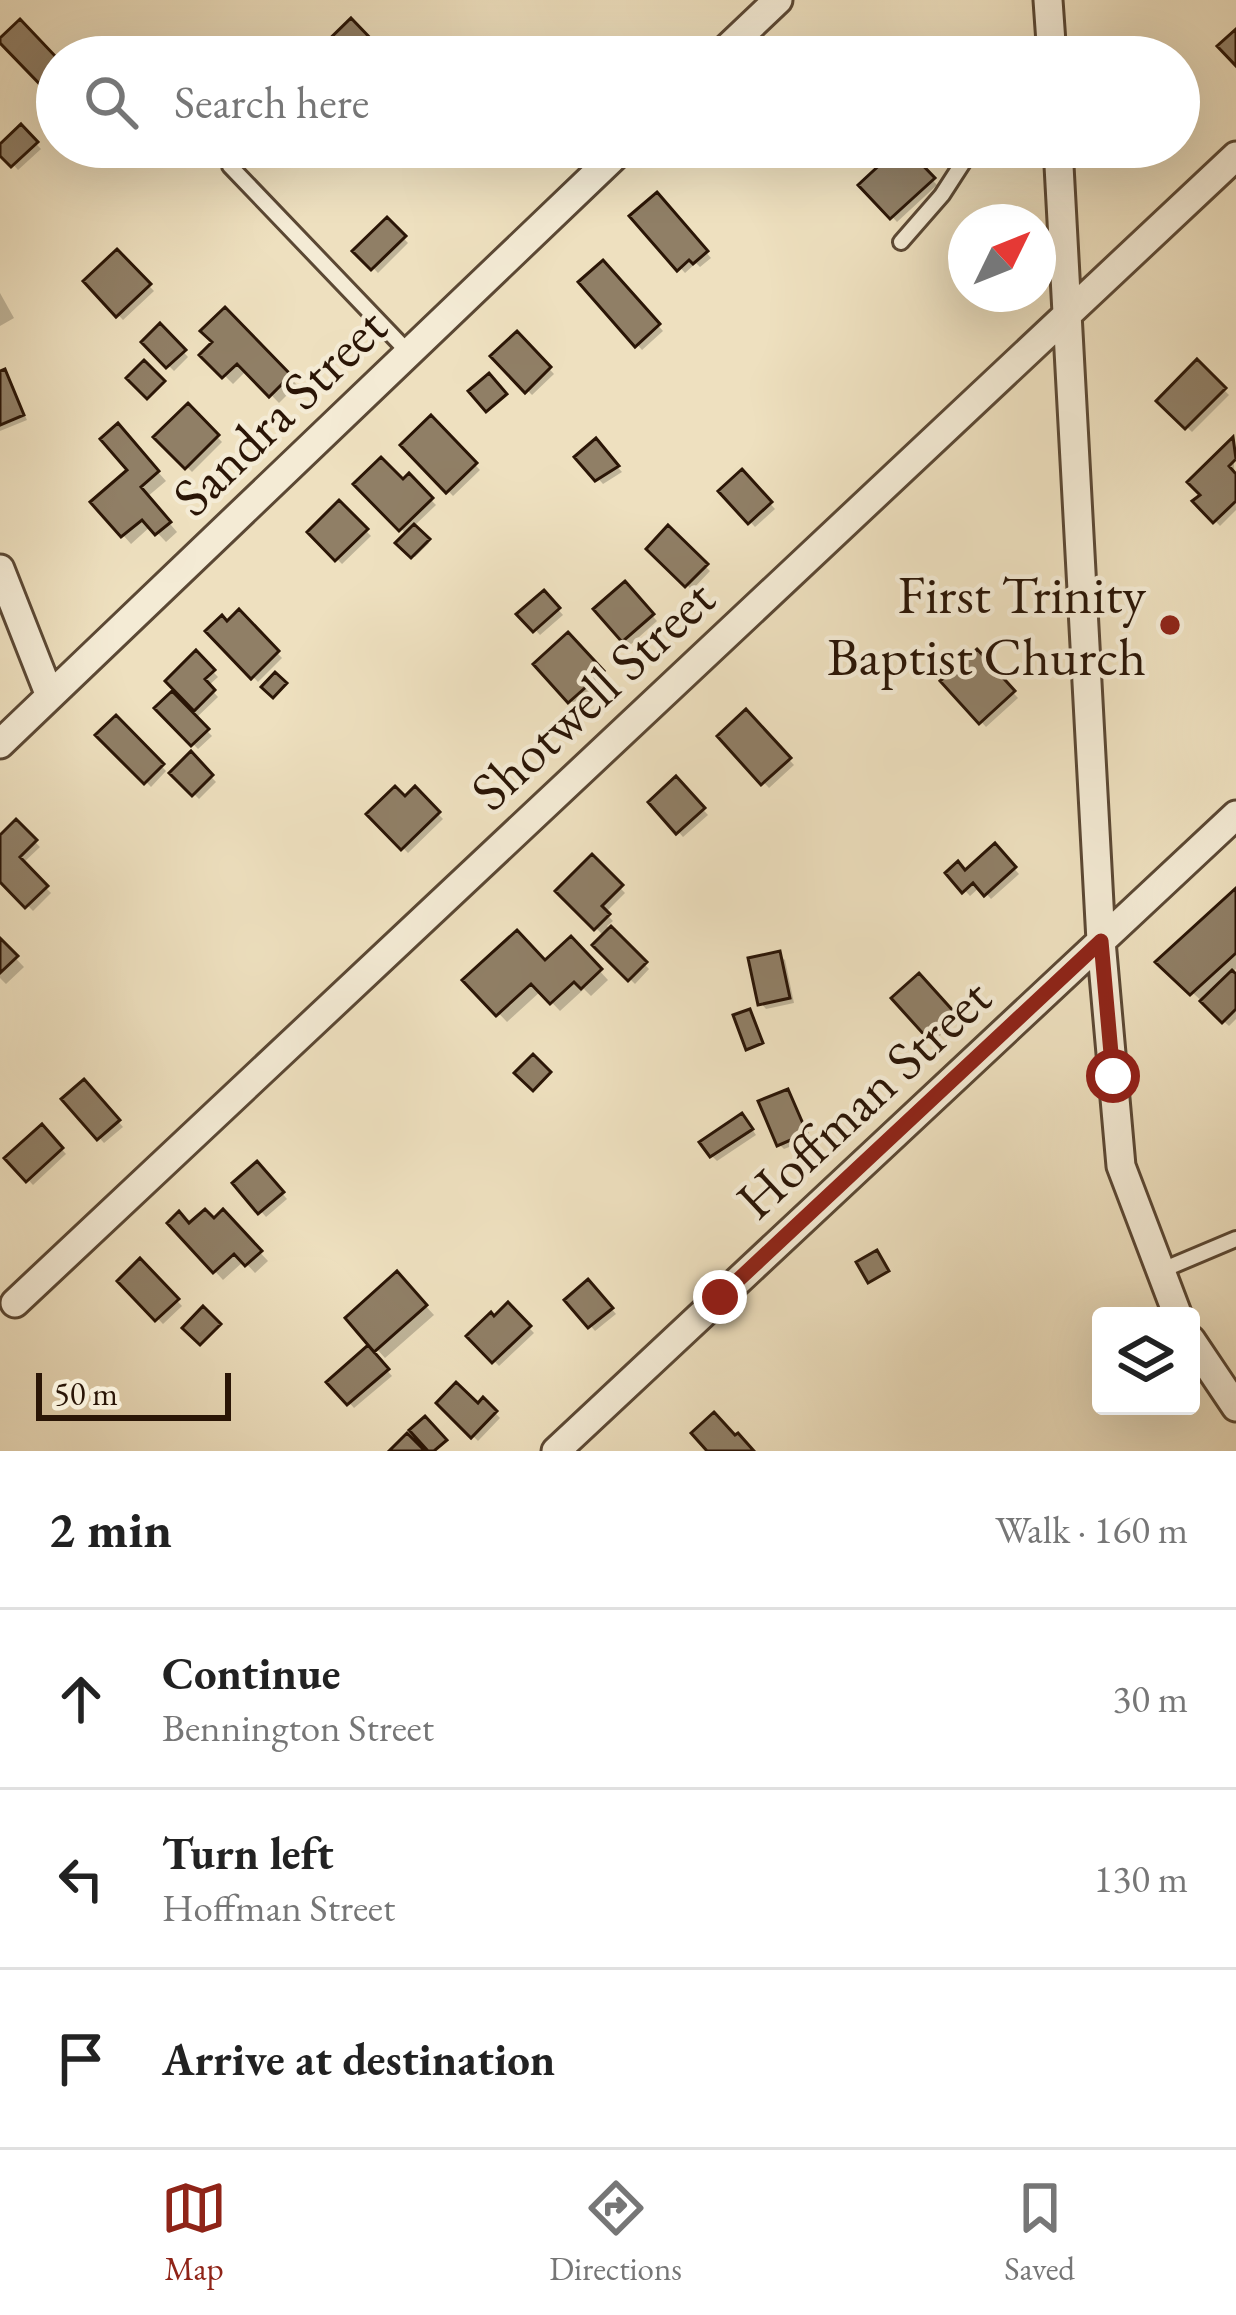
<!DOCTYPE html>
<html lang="en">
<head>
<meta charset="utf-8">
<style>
	:root { --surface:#fff; --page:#f2f2f2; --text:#222; --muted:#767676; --line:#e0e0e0; --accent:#8f2418 }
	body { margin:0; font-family:"EB Garamond",serif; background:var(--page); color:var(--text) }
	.controls { position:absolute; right:36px; bottom:36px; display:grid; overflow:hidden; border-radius:12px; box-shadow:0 12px 48px #0002 }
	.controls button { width:108px; height:108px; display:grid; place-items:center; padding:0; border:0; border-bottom:3px solid var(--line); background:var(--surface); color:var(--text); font:60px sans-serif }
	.compass { position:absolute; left:948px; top:204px; width:108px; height:108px; border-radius:50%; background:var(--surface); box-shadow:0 12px 48px #0002; rotate:47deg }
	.scale { position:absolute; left:36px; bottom:30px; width:195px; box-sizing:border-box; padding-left:12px; border:6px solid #2a1506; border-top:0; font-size:33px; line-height:42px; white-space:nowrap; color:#2a1506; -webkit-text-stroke:9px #f4ebd5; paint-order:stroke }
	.stop { position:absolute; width:36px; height:36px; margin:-27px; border:9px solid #8f2418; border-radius:50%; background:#fff }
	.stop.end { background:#8f2418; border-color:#fff; box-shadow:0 3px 12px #0008 }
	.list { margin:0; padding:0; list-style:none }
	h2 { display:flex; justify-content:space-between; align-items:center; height:156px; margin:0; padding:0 48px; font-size:51px }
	h2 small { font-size:39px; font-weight:400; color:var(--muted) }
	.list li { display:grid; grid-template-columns:78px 1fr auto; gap:36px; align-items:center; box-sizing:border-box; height:180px; padding:0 48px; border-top:3px solid var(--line) }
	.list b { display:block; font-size:45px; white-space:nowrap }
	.list p { margin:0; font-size:39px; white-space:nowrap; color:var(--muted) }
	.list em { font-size:39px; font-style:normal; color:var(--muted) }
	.icon { flex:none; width:66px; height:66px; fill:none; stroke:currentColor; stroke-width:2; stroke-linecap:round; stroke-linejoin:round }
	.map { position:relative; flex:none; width:1236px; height:1451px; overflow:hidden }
	.search { position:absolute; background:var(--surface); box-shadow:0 12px 48px #0002; left:36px; right:36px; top:36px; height:132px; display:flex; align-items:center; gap:30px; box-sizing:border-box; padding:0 42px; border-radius:66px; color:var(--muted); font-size:45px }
	.sheet { height:696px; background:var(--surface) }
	nav { display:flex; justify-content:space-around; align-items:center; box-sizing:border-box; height:168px; border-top:3px solid var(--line); background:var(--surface); font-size:33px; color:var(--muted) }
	nav a { display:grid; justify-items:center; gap:6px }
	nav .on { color:var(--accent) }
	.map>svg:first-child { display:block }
</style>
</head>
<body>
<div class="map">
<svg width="1236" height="1451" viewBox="0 0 1236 1451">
	<rect width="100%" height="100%" fill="#eee0bf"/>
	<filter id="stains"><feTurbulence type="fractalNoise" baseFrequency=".00167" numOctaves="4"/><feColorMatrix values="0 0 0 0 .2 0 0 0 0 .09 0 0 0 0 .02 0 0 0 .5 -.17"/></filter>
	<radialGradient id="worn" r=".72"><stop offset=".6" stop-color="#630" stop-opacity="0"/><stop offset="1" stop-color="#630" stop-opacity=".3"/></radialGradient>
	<!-- shadow -->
	<path fill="#0003" d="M351 22 381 53 378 57H316Z
		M21 128 41 149 18 170 0 149Z
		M498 147H541L518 168Z
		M903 148 937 185 897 222 863 185Z
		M657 196 711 258 700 267 696 263 685 273 634 216Z
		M387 221 408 243 378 273 357 251Z
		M117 253 154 291 123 320 87 282Z
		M603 264 663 331 642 350 582 282Z
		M0 293 14 318 0 326Z
		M225 311 297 385 279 403 247 370 233 384 204 355 216 342Z
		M160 327 188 357 174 371 145 342Z
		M517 335 554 374 532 395 494 356Z
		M1197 363 1229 395 1192 432 1160 401Z
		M4 372 27 420 0 431V374Z
		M188 407 222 442 192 472 158 437Z
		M431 419 480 470 453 496 404 445Z
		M126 436 166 481 147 497 177 532 166 542 151 526 131 544 123 535 131 470Z
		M1233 441 1236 510 1220 526 1197 502Z
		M595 442 622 472 603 484 579 457Z
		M742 473 775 509 755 527 722 491Z
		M408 477 436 505 413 527 429 543 415 557 399 543 407 535 358 484 403 483Z
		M339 504 371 536 342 564 311 532Z
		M668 530 710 571 692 590 650 548Z
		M625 585 657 621 630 645 598 609Z
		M544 594 563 615 540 635 521 614Z
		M239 614 282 658 258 682 209 631 227 625Z
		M568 636 607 678 576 706 537 665Z
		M976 653 1018 698 986 727 945 682Z
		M196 654 218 677 208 686 218 697 195 719 212 736 198 749 158 708 178 689Z
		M746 713 794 765 769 788 721 736Z
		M116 719 166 771 151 787 100 735Z
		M191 756 216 782 199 799 173 773Z
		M676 781 708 815 683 837 652 802Z
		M415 790 443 819 408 853 370 814 405 800Z
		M16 823 40 847 22 864 51 893 33 911 0 877V839Z
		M995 847 1019 874 991 899 980 887 970 896 949 873 965 874Z
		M592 859 625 893 605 913 613 921 607 926 649 969 635 984 596 945 605 937 559 891Z
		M1236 893V969L1231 973 1236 978V1019L1229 1026 1159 962Z
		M571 940 608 980 591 996 584 989 560 1011 541 991 507 1022 467 980 545 964Z
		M0 942 24 967 6 984 0 978Z
		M779 955 785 960 794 1003 766 1009 761 1003Z
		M919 977 958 1020 934 1041 895 998Z
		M84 1083 123 1127 104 1143 65 1100Z
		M788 1093 810 1139 784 1149 779 1144Z
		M747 1122 756 1135 717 1161 712 1156Z
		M42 1128 66 1154 33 1185 8 1158Z
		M257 1165 287 1199 266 1217 236 1183Z
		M223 1213 268 1261 255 1273 244 1261 223 1280 171 1223 190 1227 214 1221Z
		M140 1262 182 1306 163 1324 121 1281Z
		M397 1275 434 1315 385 1358 349 1319Z
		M588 1283 616 1314 595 1331 568 1300Z
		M508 1306 534 1333 499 1366 470 1336Z
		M368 1350 392 1376 354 1408 331 1382Z
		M484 1401 500 1418 478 1441 440 1403 478 1408Z"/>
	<!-- building -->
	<path fill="#907f66" stroke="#2a1506" stroke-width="3" d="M351 18 375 43 361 57H311Z
		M20 19 57 58V102L0 43V38Z
		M1236 29V66L1217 46Z
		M21 124 38 142 11 167 0 156V144Z
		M494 147H531L511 165Z
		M899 147H905L935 178 890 219 858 185Z
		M657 192 708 251 693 264 689 260 677 271 629 216Z
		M387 217 406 236 371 270 352 251Z
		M117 249 151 284 116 317 83 281Z
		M603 260 660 324 635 347 578 282Z
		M225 307 291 375 269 397 237 364 222 378 199 355 212 342 200 331Z
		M160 323 186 350 166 368 141 342Z
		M517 331 551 367 525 393 490 356Z
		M1197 359 1226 388 1185 429 1156 401Z
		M144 360 165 381 147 399 126 378Z
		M5 369 24 415 0 425V371Z
		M489 373 507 394 486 412 468 391Z
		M188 403 219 435 185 469 153 437Z
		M431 415 477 463 446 493 400 445Z
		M118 423 159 471 141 487 171 522 155 535 142 520 121 537 90 502 127 470 100 439Z
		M1233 437 1236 459 1229 466 1236 474V501L1213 523 1192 501 1200 495 1187 482Z
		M596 438 619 466 595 481 574 457Z
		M381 457 403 479 409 473 433 498 399 531 353 484Z
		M742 469 772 502 748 524 718 491Z
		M339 500 368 529 335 561 307 532Z
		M414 524 430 539 411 558 395 543Z
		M668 525 708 564 685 587 646 549Z
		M625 581 654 614 622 642 593 609Z
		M544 590 560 608 533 632 516 614Z
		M239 609 279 651 251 679 205 631 222 615 227 621Z
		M568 632 604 671 568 703 533 664Z
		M977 649 1015 691 979 724 940 681Z
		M196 650 215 670 205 679 215 690 194 711 165 681Z
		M275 672 287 683 273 698 261 687Z
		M172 691 209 729 191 746 154 708Z
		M746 709 791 758 761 785 717 736Z
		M116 715 164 764 144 784 95 735Z
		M191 751 213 775 192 796 169 773Z
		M676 776 705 808 676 834 648 802Z
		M395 786 405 796 415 786 440 812 401 850 366 814Z
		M16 819 37 840 20 857 48 886 25 908 0 882V835Z
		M995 843 1016 867 984 896 973 883 962 893 945 873 958 861 965 870Z
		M592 854 623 885 602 906 610 914 594 930 555 891Z
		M1236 888V953L1190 995 1155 962Z
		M611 926 647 962 628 981 592 945Z
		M517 930 545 960 571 936 602 969 581 989 574 982 550 1004 531 984 496 1016 462 980Z
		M0 938 18 956 0 973Z
		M780 951 790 998 758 1005 748 958Z
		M1232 970 1236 974V1009L1222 1023 1200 1001Z
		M919 973 955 1013 927 1038 891 998Z
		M750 1009 763 1043 746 1050 733 1015Z
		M533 1054 551 1072 533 1091 514 1073Z
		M84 1079 120 1120 97 1140 61 1099Z
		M788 1089 807 1133 777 1146 758 1101Z
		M742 1113 753 1129 710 1157 699 1142Z
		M42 1124 63 1148 26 1182 4 1158Z
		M257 1161 284 1192 258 1214 232 1183Z
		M205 1209 214 1218 223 1209 262 1251 245 1266 234 1254 213 1273 167 1223 179 1211 189 1223Z
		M877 1250 889 1271 868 1283 856 1262Z
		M140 1258 179 1299 155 1321 117 1281Z
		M397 1271 427 1305 374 1352 345 1318Z
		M588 1279 613 1308 588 1328 564 1300Z
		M508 1302 531 1326 492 1363 466 1336 491 1312 494 1316Z
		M203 1306 221 1324 200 1345 182 1328Z
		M368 1345 389 1369 347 1405 326 1382Z
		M456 1382 478 1403 483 1397 497 1411 471 1438 436 1403Z
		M714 1412 735 1435 738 1433 754 1451H707L691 1433Z
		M425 1416 447 1440 434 1451H428L409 1430Z
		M407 1433 425 1451H389Z"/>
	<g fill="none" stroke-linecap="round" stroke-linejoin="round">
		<defs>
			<path id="service" d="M230 166 409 353
				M901 242 942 195 973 147
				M1160 1271 1236 1239"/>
			<path id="minor" d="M1048 0 1052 57
				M718 57 778 0
				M1058 147 1101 941 1121 1166 1178 1316
				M0 569 50 696
				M0 744 624 147
				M15 1303 1236 156
				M1191 1340 1236 1407
				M556 1451 1236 815"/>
		</defs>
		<!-- service casing -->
		<use href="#service" stroke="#5b4834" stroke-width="20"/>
		<!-- minor casing -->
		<use href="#minor" stroke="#5b4834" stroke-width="33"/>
		<!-- service -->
		<use href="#service" stroke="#f4ebd5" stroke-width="14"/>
		<!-- minor -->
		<use href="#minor" stroke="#f4ebd5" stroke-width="27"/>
	</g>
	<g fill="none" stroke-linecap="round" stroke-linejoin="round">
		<!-- route -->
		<path stroke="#8f2418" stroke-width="15" d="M720 1297 1101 941 1113 1076"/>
	</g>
	<!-- markers -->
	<circle fill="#8f2418" stroke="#f4ebd5" stroke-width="4.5" cx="1170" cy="625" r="12"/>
	<g text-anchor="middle" stroke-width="9" stroke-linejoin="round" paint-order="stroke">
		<!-- street labels -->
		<g font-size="54" fill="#2a1506" stroke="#f4ebd5">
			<text transform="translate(279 411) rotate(-44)" y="19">Sandra Street</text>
			<text transform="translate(592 694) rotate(-43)" y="19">Shotwell Street</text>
			<text transform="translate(863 1098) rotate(-43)" y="19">Hoffman Street</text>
		</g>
		<!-- poi labels -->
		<g font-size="54" fill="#2a1506" stroke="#f4ebd5" text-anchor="end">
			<text x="1146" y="613">First Trinity<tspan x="1146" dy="62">Baptist Church</tspan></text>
		</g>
	</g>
	<rect width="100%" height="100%" filter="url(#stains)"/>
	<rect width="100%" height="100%" fill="url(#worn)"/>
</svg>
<div class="controls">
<button><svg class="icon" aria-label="layers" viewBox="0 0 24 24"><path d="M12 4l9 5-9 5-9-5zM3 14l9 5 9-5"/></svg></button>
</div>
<svg class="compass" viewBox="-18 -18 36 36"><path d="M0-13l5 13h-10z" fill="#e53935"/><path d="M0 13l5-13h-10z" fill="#767676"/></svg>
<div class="scale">50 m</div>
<div class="stop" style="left:1113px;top:1076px"></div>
<div class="stop end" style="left:720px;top:1297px"></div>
<div class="search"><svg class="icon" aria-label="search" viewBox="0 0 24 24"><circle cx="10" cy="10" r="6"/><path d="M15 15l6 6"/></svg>Search here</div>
</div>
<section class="sheet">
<h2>2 min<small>Walk · 160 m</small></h2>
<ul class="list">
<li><svg class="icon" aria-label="ahead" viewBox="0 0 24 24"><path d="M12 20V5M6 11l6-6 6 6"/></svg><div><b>Continue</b><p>Bennington Street</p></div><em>30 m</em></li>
<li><svg class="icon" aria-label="left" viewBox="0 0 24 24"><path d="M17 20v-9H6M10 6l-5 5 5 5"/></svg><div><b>Turn left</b><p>Hoffman Street</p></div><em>130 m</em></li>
<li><svg class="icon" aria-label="arrive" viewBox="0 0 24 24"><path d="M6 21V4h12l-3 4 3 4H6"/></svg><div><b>Arrive at destination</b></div></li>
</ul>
</section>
<nav>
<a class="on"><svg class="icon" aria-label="map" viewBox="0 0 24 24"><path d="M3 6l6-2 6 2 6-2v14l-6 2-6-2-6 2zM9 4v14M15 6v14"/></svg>Map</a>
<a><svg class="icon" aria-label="directions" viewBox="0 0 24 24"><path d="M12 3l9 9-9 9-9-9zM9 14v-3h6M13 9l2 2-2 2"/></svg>Directions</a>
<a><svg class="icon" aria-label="saved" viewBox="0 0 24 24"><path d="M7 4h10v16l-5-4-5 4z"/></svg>Saved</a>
</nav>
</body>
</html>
